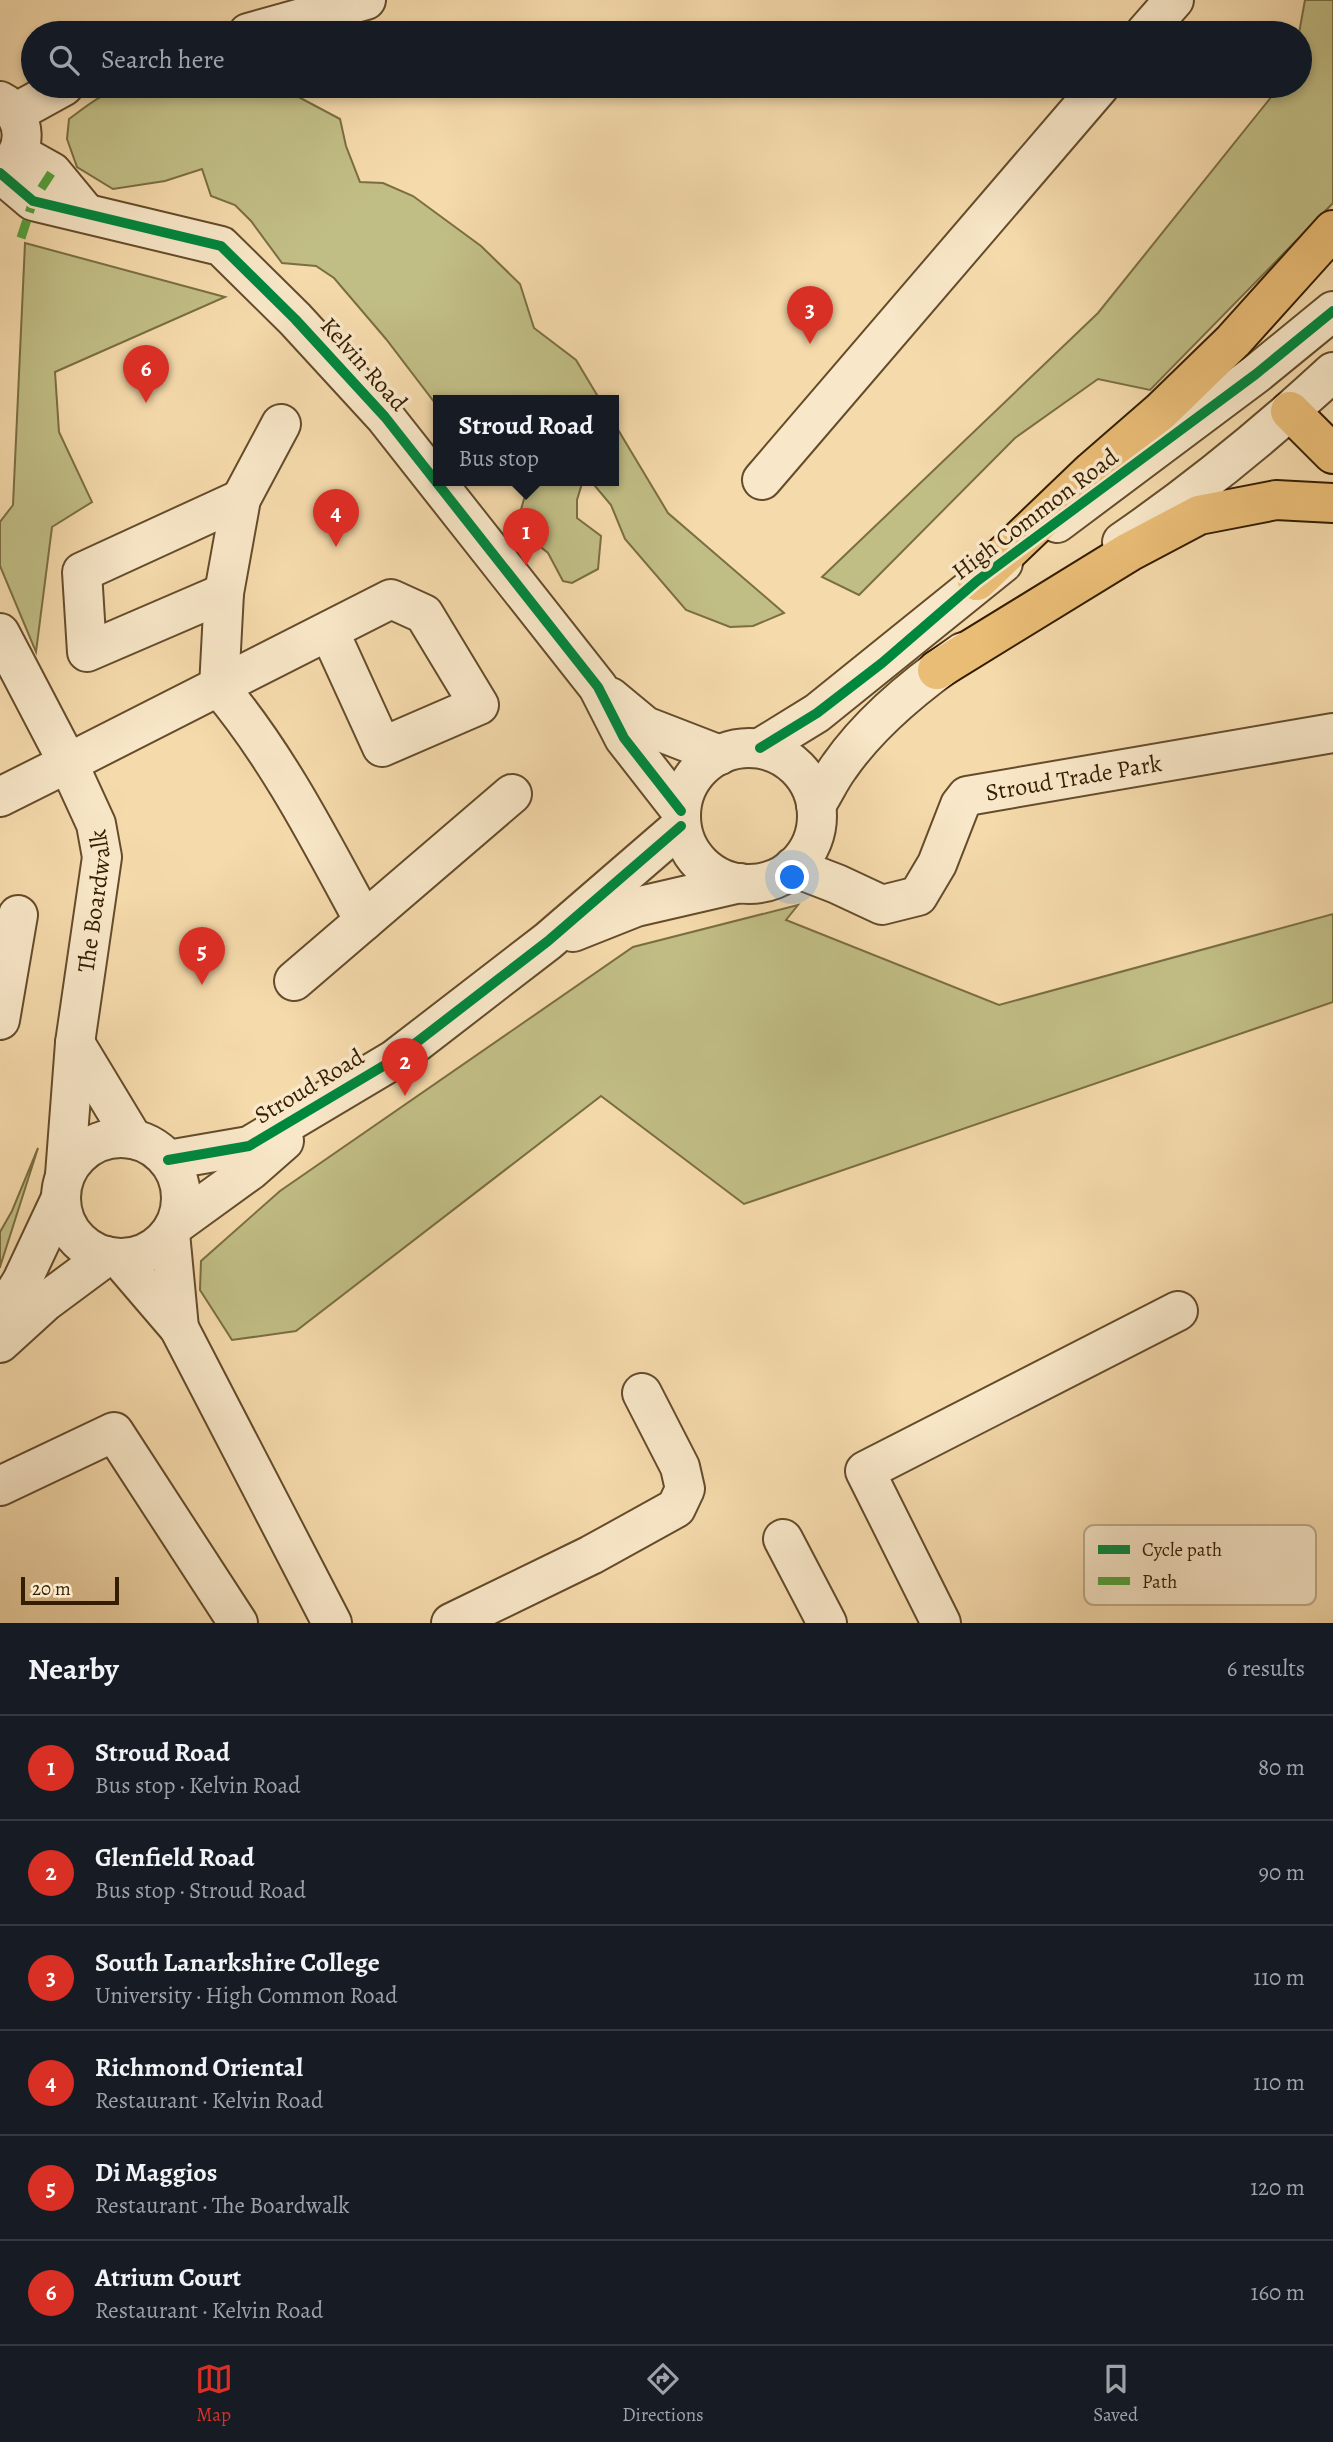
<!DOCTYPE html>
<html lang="en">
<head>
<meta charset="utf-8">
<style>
	:root { --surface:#171b24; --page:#242831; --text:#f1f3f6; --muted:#9ea1a6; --line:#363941; --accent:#d93025 }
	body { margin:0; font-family:Alegreya,serif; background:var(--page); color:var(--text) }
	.scale { position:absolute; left:21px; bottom:18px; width:98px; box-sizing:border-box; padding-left:7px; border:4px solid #341d00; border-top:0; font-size:19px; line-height:24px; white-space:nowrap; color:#341d00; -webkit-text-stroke:5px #f8e7c8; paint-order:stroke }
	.you { position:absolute; left:793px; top:878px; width:24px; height:24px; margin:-18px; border:5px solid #fff; border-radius:50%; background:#1a73e8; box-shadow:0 0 0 10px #1a73e833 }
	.badge { display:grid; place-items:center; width:46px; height:46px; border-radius:50%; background:var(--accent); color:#fff; font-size:23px; font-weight:700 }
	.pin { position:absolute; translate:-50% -58px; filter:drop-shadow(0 2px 4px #0008) }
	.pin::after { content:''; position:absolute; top:37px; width:24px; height:21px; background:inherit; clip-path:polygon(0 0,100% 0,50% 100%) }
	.popup { position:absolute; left:433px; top:395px; width:186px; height:91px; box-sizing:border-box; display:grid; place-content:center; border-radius:0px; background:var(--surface); filter:drop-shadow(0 2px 5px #0005); font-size:23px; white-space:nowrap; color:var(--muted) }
	.popup b { font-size:26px; color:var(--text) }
	.popup::after { content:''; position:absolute; left:50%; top:100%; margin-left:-14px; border:14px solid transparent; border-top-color:var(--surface) }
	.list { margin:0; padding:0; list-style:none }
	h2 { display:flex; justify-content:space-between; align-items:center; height:91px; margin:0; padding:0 28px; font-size:30px }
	h2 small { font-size:23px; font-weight:400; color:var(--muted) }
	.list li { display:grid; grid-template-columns:46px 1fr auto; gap:21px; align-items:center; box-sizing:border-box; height:105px; padding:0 28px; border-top:2px solid var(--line) }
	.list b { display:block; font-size:26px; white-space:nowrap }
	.list p { margin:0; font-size:23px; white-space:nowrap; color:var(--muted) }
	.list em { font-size:23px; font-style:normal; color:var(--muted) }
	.icon { flex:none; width:38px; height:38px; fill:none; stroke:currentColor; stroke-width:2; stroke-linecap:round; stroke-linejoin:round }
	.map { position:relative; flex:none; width:1333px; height:1623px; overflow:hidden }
	.search { position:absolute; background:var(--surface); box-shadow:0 4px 10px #0003; left:21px; right:21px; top:21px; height:77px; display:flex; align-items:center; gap:18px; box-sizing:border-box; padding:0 24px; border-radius:38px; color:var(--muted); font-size:26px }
	.sheet { height:721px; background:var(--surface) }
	nav { display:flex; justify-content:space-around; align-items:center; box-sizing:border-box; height:98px; border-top:2px solid var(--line); background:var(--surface); font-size:19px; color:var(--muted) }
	nav a { display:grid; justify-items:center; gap:4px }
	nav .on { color:var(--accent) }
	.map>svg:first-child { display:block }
</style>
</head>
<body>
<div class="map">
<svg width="1333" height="1623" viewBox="0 0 1333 1623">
	<rect width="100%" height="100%" fill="#f5daab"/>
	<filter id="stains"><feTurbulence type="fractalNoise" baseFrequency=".00286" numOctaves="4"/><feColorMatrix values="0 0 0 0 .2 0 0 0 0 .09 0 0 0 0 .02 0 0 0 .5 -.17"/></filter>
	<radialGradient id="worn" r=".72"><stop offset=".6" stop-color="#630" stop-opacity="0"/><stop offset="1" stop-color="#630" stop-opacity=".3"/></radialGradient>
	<!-- green -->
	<path fill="#c1be85" stroke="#7a6e42" stroke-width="2" d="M1305 0H1333V203L1150 390 1098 379 1015 438 859 595 822 577 1098 313 1280 86H1300L1299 33Z
		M130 86H278L340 119 346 146 360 182 383 183 413 196 481 246 520 284 534 328 576 360 600 400H438V407L386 339 334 278 316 266 282 263 251 221 235 205 211 196 202 169 165 181 113 189 77 167 67 139 69 119C88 105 106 90 130 86Z
		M25 243 225 297 55 372 59 432 92 502 52 527 36 652 0 566V522L13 505Z
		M614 423 668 513 784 613 753 626 730 627 686 610 625 539 611 505 590 480H614Z
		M527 480H583L577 500V518L601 536 598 569 572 583 563 581 548 553 516 527 528 485Z
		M798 905 786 920 999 1005 1333 914V1002L744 1204 601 1096 296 1331 232 1340 200 1290 201 1261 280 1191 633 947Z
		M38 1148 0 1267V1268V1232L12 1211Z"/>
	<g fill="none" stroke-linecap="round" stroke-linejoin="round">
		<defs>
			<g id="minor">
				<path d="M248 33 366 0"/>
				<path d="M1145 33 1174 0"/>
				<path d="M0 101C28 115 29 153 2 169"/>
				<path d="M15 113 64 86"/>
				<path d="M18 153 52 172 85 212"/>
				<path d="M0 173 33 201 221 246 295 319 385 417 598 687 624 738 681 811"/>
				<path d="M281 424 241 499 224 593 219 687C278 757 320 840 364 921"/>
				<path d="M762 480 1100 86"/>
				<path d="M1057 523 1256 374 1333 311"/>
				<path d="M1122 542C1196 491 1267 433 1333 372"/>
				<path d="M224 593 87 652 82 572 241 499"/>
				<path d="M0 633 68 763 0 797"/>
				<path d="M610 697 645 726 720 755"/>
				<path d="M760 748 817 713 1003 563"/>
				<circle cx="749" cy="816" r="68"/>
				<path d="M816 805C824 793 830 779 839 767 870 722 918 683 963 652"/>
				<path id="s1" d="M793 867 837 884 882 905 918 896 937 864 960 805 967 796 1333 733"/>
				<path d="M573 932 636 907 740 883"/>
				<path d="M294 981 512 794"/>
				<path d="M0 1020 18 915"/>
				<path d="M75 1043 133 1139"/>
				<circle cx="121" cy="1198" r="60"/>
				<path d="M168 1160 249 1146 395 1059 548 941 681 826"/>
				<path id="s2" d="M65 1175 75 1043 102 857 96 824 68 763 391 599 424 614 479 705 382 747 329 631"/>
				<path d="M175 1225 251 1170 284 1141"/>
				<path d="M170 1233 179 1328"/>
				<path d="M119 1258 179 1328 332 1623"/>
				<path d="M0 1317 22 1281 61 1198"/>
				<path d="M0 1343 45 1302 107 1256"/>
				<path d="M0 1486 114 1432 238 1623"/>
				<path d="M783 1539 827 1623"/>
				<path d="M451 1623 591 1555 676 1508 685 1489 680 1467 642 1393"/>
				<path d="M941 1623 865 1471 1178 1311"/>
			</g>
			<path id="major" d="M1290 411 1333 454
				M977 581 1092 471 1161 411 1233 341 1333 230
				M937 670 1129 552 1199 515 1276 500 1333 503"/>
		</defs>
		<!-- minor casing -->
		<use href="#minor" stroke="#644c2b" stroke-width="42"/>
		<!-- major casing -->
		<use href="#major" stroke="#341d00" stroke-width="42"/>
		<!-- minor -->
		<use href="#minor" stroke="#f8e7c8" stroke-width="38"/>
		<!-- major -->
		<use href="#major" stroke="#eabd76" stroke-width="38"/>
		<!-- quiet -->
		<path stroke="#53a23c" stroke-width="9" stroke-dasharray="18 9" stroke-linecap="butt" d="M21 238 33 201 52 172"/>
		<defs>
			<path id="cycleway" d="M0 173 33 201 221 246 295 319 385 417 598 687 624 738 681 811
				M760 748 817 713 882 663 977 581 1256 374 1333 311
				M168 1160 249 1146 395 1059 548 941 681 826"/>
		</defs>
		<!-- cycleway casing -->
		<use href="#cycleway" stroke="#f8e7c8" stroke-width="15"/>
		<!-- cycleway -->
		<use href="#cycleway" stroke="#00873e" stroke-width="10"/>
	</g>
	<g text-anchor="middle" stroke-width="7" stroke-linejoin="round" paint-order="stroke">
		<!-- street labels -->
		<g font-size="24" fill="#341d00" stroke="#f8e7c8">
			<text transform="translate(364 364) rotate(48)" y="8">Kelvin Road</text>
			<text transform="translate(1035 514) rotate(-37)" y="8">High Common Road</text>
			<text dy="8" stroke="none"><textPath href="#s1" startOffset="354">Stroud Trade Park</textPath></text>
			<text dy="8" stroke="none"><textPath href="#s2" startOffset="276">The Boardwalk</textPath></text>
			<text transform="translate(309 1086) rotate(-31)" y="8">Stroud Road</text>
		</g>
	</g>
	<!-- legend -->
	<rect x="1084" y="1525" width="232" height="80" rx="10" fill="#f8e7c8" stroke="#bdaa8c" stroke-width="2"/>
	<rect x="1098" y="1545" width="32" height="9" fill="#00873e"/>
	<rect x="1098" y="1577" width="32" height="8" fill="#53a23c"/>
	<g font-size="19" fill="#341d00">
		<text x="1142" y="1556">Cycle path</text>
		<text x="1142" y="1588">Path</text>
	</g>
	<rect width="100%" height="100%" filter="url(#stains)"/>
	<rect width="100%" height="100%" fill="url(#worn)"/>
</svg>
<div class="scale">20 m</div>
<div class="you"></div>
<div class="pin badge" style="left:526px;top:566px">1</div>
<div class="popup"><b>Stroud Road</b>Bus stop</div>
<div class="pin badge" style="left:405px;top:1096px">2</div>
<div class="pin badge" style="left:810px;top:344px">3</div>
<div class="pin badge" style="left:336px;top:547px">4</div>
<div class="pin badge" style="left:202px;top:985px">5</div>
<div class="pin badge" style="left:146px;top:403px">6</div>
<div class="search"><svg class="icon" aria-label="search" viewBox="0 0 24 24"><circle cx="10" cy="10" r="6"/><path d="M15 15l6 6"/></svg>Search here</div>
</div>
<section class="sheet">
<h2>Nearby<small>6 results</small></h2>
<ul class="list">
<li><span class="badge">1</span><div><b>Stroud Road</b><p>Bus stop · Kelvin Road</p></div><em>80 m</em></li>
<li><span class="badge">2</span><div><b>Glenfield Road</b><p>Bus stop · Stroud Road</p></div><em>90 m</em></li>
<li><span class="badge">3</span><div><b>South Lanarkshire College</b><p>University · High Common Road</p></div><em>110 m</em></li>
<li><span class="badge">4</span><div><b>Richmond Oriental</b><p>Restaurant · Kelvin Road</p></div><em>110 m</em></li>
<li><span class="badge">5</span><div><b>Di Maggios</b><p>Restaurant · The Boardwalk</p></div><em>120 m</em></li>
<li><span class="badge">6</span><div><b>Atrium Court</b><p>Restaurant · Kelvin Road</p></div><em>160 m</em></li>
</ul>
</section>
<nav>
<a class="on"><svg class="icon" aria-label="map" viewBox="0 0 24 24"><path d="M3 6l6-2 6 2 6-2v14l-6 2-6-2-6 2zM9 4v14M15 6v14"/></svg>Map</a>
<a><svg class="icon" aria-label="directions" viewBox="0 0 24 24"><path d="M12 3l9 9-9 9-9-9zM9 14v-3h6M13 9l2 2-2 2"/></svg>Directions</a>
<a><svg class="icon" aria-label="saved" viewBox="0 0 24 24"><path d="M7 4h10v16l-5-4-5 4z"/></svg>Saved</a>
</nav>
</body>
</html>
